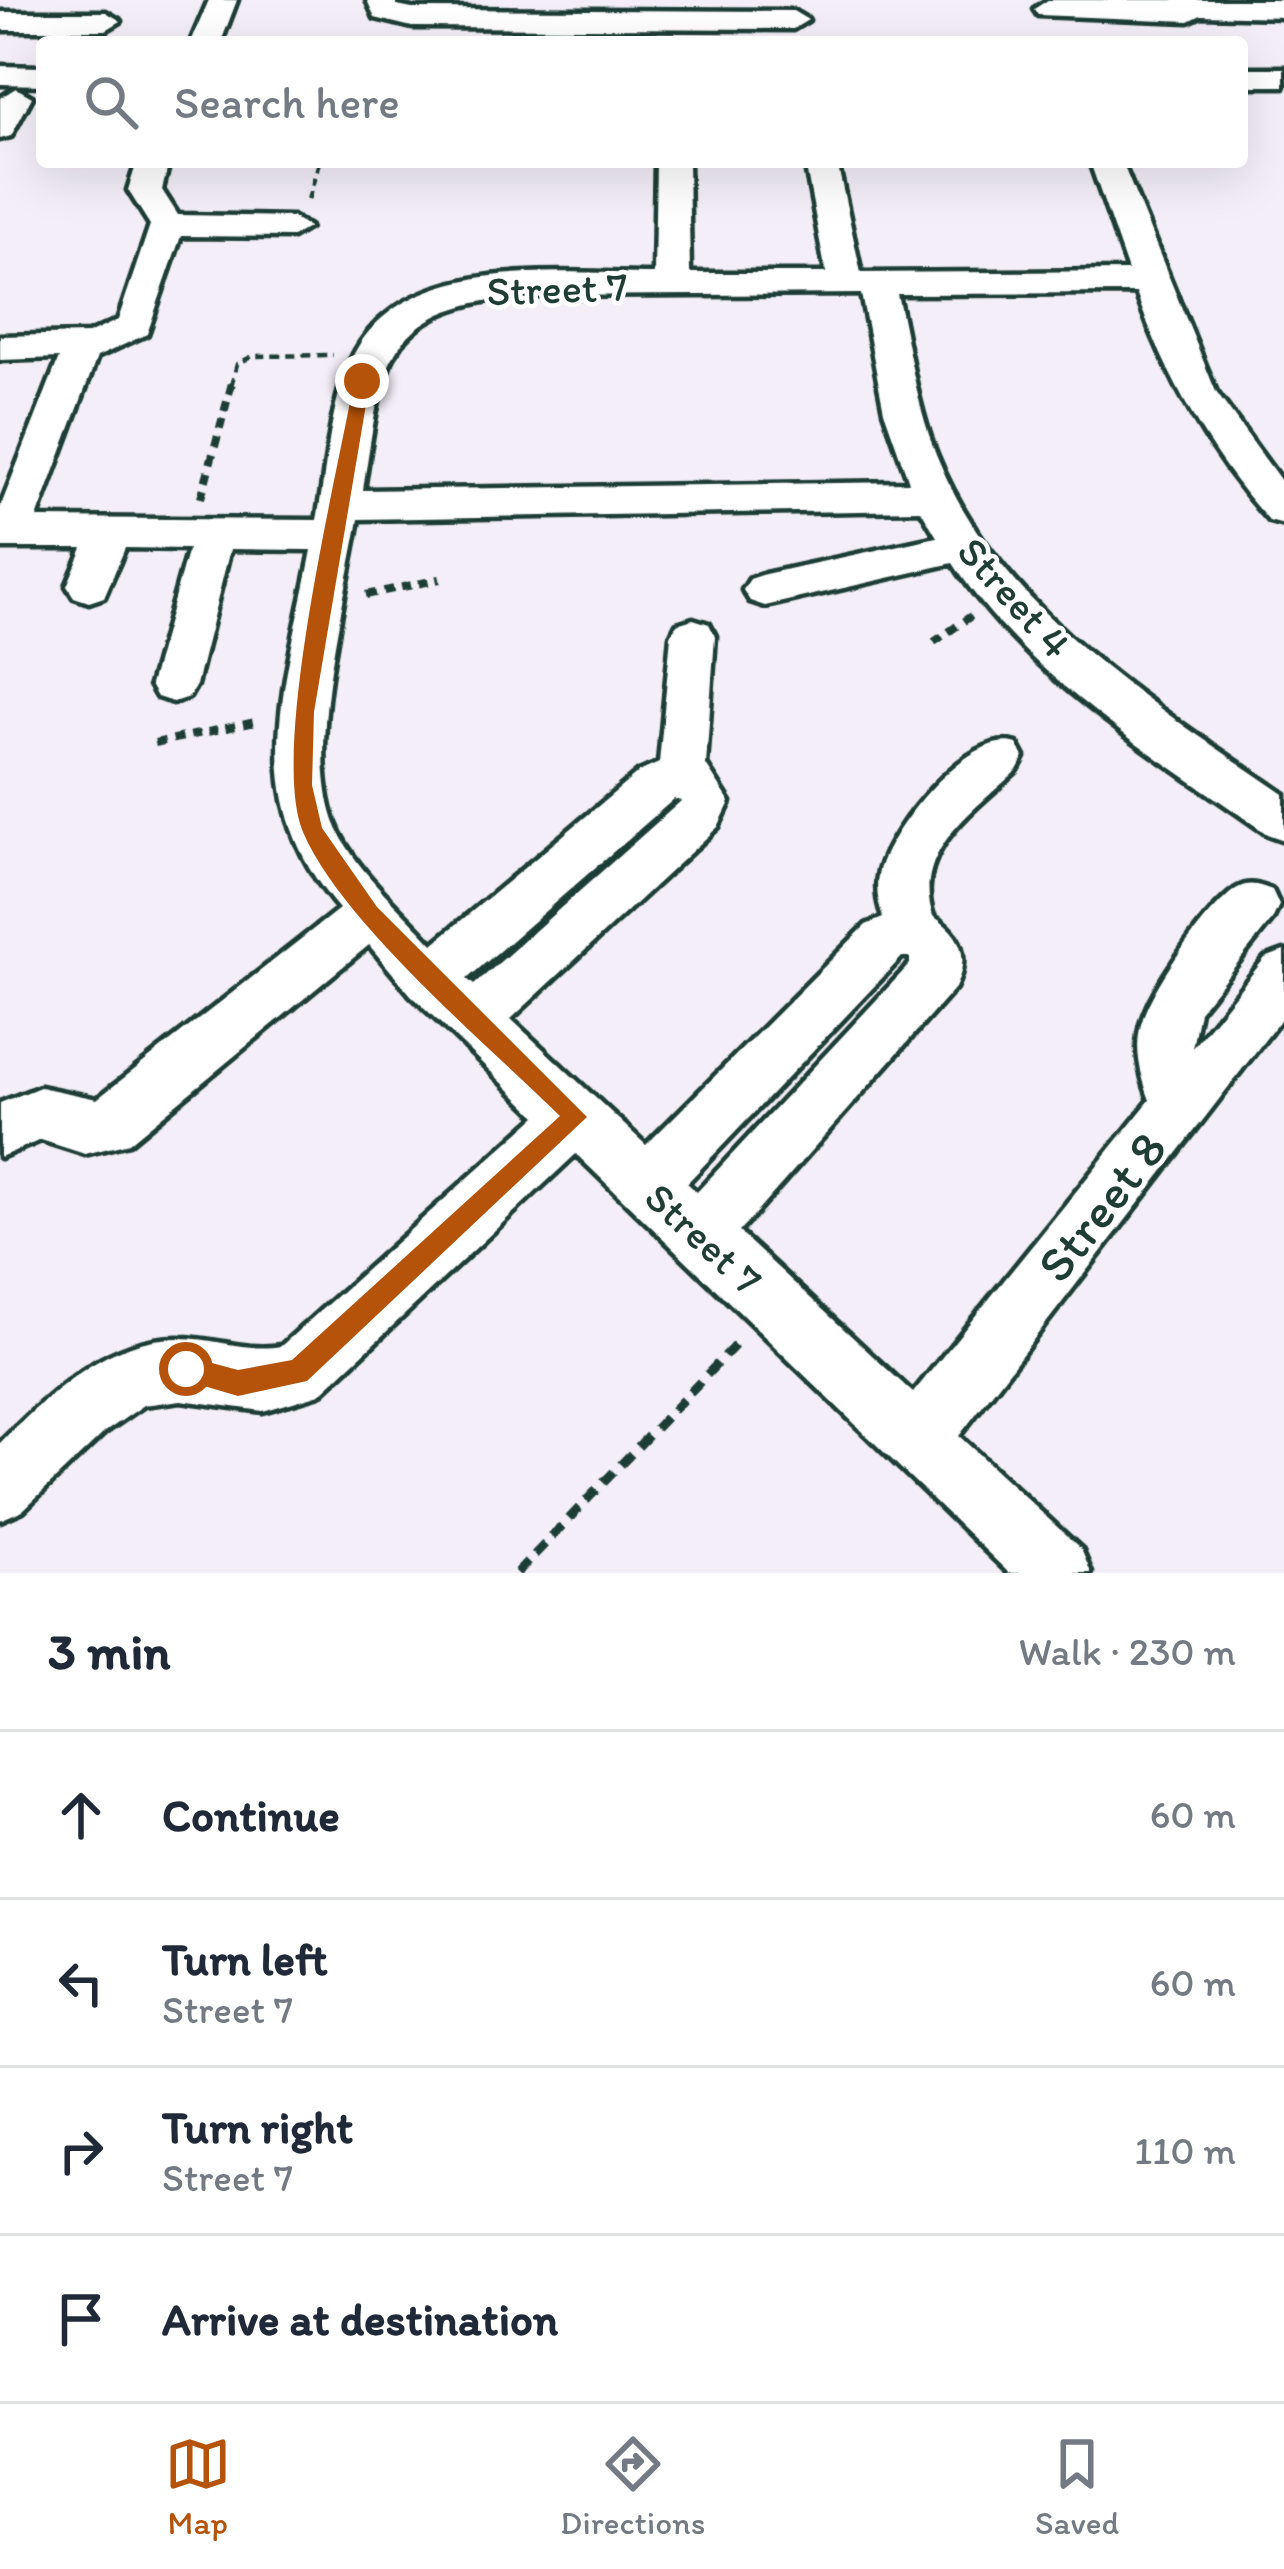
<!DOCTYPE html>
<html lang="en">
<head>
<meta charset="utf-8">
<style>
	:root { --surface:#fff; --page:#f6f6f7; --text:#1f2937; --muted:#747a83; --line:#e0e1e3; --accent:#b45309 }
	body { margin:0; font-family:Itim,sans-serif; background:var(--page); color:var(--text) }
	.stop { position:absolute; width:36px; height:36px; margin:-27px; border:9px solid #b45309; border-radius:50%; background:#fff }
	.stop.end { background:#b45309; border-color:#fff; box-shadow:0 3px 12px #0008 }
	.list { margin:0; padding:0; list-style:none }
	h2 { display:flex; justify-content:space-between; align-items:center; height:156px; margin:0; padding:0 48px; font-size:51px }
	h2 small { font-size:39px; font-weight:400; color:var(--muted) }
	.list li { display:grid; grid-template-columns:78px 1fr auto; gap:36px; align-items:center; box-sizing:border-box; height:168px; padding:0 48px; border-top:3px solid var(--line) }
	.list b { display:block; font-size:45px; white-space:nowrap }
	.list p { margin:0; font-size:39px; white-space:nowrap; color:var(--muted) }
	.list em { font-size:39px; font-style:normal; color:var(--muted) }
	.icon { flex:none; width:66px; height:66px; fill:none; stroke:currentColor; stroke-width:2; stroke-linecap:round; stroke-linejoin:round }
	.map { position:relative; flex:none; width:1284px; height:1573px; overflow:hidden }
	.search { position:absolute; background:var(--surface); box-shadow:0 12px 48px #0002; left:36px; right:36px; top:36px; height:132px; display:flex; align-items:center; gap:30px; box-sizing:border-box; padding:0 42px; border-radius:12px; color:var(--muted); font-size:45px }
	.sheet { height:828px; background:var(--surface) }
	nav { display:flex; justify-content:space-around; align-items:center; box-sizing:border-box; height:168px; border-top:3px solid var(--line); background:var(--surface); font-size:33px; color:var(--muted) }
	nav a { display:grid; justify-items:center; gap:6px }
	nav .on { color:var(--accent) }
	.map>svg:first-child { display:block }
</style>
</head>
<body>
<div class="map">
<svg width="1284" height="1573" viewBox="0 0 1284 1573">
	<rect width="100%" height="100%" fill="#f3eef8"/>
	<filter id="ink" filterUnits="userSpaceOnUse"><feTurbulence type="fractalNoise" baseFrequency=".00833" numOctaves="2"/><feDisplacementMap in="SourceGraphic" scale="24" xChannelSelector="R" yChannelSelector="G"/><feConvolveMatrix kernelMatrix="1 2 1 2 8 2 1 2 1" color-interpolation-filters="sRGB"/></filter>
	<g filter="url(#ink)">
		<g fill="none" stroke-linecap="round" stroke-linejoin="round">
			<defs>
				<path id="minor" d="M209 0H237L221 42H191Z
					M367 0H395L397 6 412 9 793 11 808 20 793 29 412 27 375 18Z
					M1048 0H1284V17L1201 15 1189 21 1038 15 1034 9Z
					M0 12H106L121 21 106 30H0Z
					M0 66 42 67V85L0 84Z
					M1242 68H1284V86H1242Z
					M16 88 32 97 11 136 0 139V98Z
					M137 162H169L162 190 178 215 292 217 309 227 292 237 181 236 147 334 97 357 37 518 317 520C327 468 329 406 352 358 403 253 559 274 654 274L656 162H688L690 273H826L805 162H837L861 273 1128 271 1090 162H1122L1216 392 1284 485V525L1269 521C1209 454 1167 378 1136 293L897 294C909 347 916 403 936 454 999 611 1150 702 1284 794V840L1267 834C1157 756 1027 679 953 563L765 606 750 601 743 590 750 579 765 574 937 537 921 510 359 519C345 603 306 740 334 821 351 867 401 908 433 944L639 772 659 763 671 636 677 624 693 619 709 624 715 636 706 765 730 802 718 827 511 1019 646 1145 866 925 883 918C878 903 875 887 879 871 890 828 970 728 1017 744L1024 757 1017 770C975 810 911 851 933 916 962 935 970 956 955 988L739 1232 913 1393 1150 1100C1140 1073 1133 1046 1143 1018 1154 984 1207 909 1236 889 1249 881 1259 885 1272 890L1279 905 1272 920 1199 1011 1192 1048 1265 958 1284 951V1015L959 1436 1081 1549 1091 1573H1009L576 1154 320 1394 263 1411 181 1400 144 1405 105 1432 23 1510 0 1520V1443C49 1395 106 1337 180 1338 215 1338 245 1352 281 1346L537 1116 411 995 369 945 129 1143 85 1154 41 1140 0 1157V1103L40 1087 97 1099 339 909C241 794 287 683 312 550L230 549 196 685 189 697 173 702 157 697 150 685 188 549 125 548 104 597 89 602 74 597 67 586 83 548H0V508L59 358 0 360V336L88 334 118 320 150 225 128 190ZM861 294 884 411 909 482 363 490C383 366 379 307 526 296ZM674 799 681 801 474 985 467 979ZM902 957H910V964L697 1192 687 1183Z"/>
			</defs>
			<!-- minor casing -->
			<use href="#minor" stroke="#1f3d34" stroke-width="9"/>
			<!-- path-far2 -->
			<path stroke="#1f3d34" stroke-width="4.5" stroke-dasharray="9 6" stroke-linecap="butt" d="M308 200 319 162
				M231 386 237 364 253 356 333 355"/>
			<!-- path-far1 -->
			<path stroke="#1f3d34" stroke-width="8" stroke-dasharray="10 8" stroke-linecap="butt" d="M201 498 232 383
				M366 595 440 579
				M934 642 971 616
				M155 743 260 721"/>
			<!-- path -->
			<path stroke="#1f3d34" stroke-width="9" stroke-dasharray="15 10" stroke-linecap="butt" d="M517 1573 740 1340"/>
			<!-- minor -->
			<use href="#minor" fill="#fff" fill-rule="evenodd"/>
		</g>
	</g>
	<!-- route -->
	<path fill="#b45309" d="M362 376 370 381 314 712 312 785 322 828 377 907 587 1117 307 1381 238 1396 177 1378V1360L186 1356 238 1370 292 1360 560 1116C488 1045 341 922 303 832 269 752 337 477 354 381Z"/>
	<g text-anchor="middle" stroke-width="9" stroke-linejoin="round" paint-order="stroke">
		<!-- street labels -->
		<g font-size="42" fill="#1f3d34" stroke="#fff">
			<text transform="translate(557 288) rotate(-2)" y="15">Street 7</text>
			<text transform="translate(1015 597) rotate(48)" y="15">Street 4</text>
			<text transform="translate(704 1238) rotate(43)" y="15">Street 7</text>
		</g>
		<!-- near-street labels -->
		<g font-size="51" fill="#1f3d34" stroke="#fff">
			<text transform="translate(1101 1206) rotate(-52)" y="18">Street 8</text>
		</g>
	</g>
</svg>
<div class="stop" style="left:186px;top:1369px"></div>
<div class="stop end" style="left:362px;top:381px"></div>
<div class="search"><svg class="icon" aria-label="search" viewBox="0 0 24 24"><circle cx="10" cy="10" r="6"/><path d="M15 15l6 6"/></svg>Search here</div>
</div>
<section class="sheet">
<h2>3 min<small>Walk · 230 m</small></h2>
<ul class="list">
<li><svg class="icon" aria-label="ahead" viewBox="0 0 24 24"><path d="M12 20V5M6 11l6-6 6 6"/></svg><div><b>Continue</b></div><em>60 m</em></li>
<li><svg class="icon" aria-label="left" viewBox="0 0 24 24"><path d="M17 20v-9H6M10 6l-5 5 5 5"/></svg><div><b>Turn left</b><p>Street 7</p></div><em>60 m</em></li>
<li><svg class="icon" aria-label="right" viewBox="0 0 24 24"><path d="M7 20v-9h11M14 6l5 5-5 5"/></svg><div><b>Turn right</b><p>Street 7</p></div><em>110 m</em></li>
<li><svg class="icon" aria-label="arrive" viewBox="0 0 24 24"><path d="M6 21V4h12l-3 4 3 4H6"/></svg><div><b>Arrive at destination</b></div></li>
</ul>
</section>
<nav>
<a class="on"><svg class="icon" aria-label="map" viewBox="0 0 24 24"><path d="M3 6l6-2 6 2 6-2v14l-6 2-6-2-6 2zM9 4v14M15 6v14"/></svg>Map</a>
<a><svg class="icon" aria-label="directions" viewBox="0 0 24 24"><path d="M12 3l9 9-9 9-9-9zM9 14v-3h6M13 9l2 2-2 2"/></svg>Directions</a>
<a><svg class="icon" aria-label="saved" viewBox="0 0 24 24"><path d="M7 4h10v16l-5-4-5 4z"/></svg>Saved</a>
</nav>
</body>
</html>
